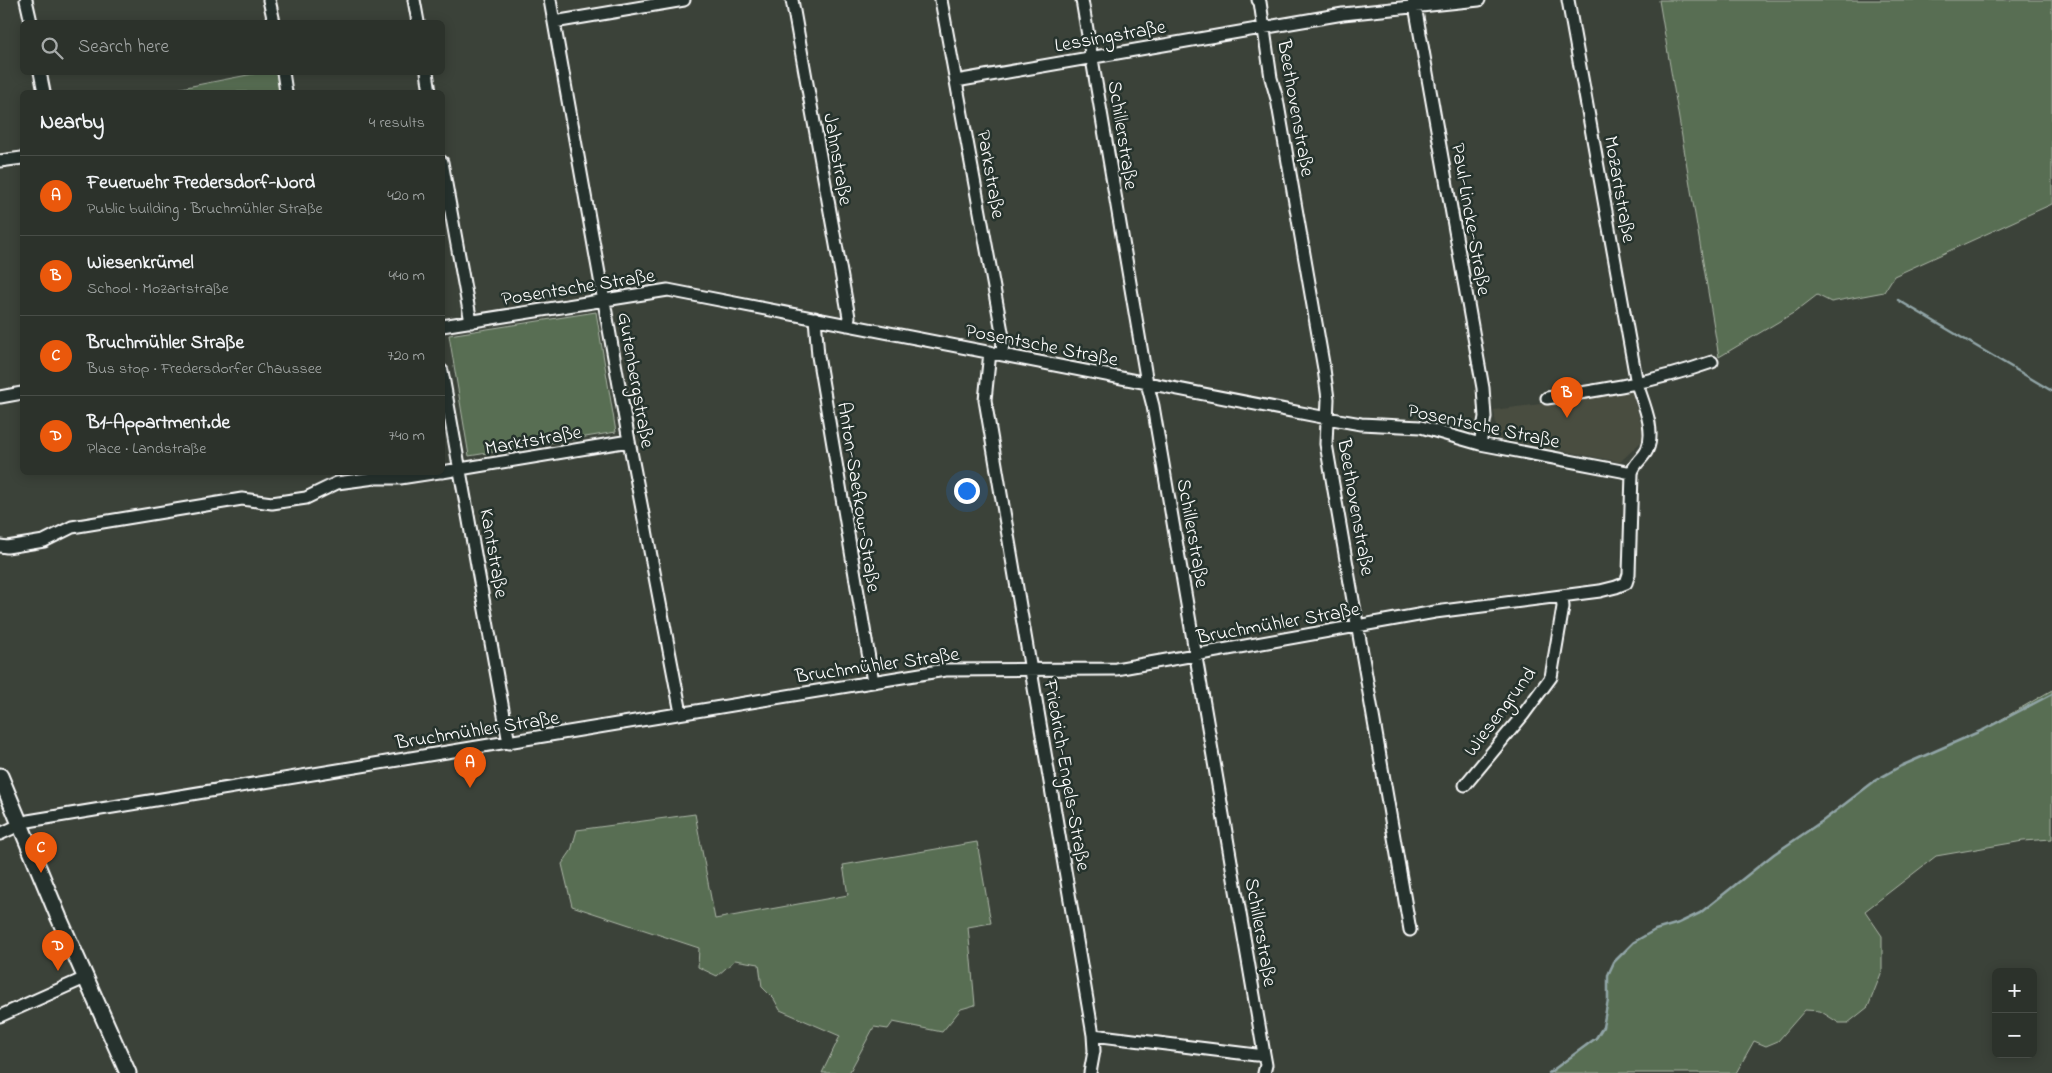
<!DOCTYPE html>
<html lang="en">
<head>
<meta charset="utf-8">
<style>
	:root { --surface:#2c322b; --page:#383e37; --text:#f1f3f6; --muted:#a6aaa9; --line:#484d47; --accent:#ea580c }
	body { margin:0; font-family:"Indie Flower",sans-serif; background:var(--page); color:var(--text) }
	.controls { position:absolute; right:15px; bottom:15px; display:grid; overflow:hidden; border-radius:8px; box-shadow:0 2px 12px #0003 }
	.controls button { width:45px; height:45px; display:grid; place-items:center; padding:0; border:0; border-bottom:1px solid var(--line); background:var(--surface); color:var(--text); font:25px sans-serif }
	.you { position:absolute; left:966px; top:490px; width:18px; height:18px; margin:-12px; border:4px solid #fff; border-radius:50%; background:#1a73e8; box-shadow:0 0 0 8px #1a73e833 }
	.badge { display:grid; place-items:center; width:32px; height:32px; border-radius:50%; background:var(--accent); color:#fff; font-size:16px; font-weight:700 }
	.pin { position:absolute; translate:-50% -41px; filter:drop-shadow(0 1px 2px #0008) }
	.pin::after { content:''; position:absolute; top:26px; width:18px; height:15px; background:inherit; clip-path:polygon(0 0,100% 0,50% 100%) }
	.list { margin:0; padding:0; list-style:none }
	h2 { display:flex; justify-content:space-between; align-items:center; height:65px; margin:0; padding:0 20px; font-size:21px }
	h2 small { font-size:16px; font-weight:400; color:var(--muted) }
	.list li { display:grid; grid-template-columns:32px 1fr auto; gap:15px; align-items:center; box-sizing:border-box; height:80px; padding:0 20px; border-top:1px solid var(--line) }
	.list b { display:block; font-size:19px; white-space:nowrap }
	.list p { margin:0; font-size:16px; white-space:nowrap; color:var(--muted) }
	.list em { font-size:16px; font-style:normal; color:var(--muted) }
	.icon { flex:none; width:28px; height:28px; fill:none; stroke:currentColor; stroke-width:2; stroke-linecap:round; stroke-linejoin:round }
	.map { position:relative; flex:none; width:2052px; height:1073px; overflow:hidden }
	.search { position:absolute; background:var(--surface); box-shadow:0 2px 12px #0003; left:20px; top:20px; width:425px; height:55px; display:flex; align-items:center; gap:12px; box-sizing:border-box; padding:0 18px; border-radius:8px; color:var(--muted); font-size:19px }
	.panel { position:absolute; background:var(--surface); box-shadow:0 2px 12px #0003; left:20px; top:90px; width:425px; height:385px; border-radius:8px }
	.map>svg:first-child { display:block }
</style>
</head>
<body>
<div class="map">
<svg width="2052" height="1073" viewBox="0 0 2052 1073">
	<rect width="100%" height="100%" fill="#3b4239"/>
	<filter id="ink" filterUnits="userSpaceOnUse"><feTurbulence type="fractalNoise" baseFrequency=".02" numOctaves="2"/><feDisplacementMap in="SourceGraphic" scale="10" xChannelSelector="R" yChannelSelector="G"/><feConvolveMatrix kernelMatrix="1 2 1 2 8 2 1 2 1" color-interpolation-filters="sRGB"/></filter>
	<g filter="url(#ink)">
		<!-- built -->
		<path fill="#4a4d41" d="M1631 389 1642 427 1643 440 1620 462 1498 438 1494 410 1602 396Z"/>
		<!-- green -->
		<path fill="#586e52" stroke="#acb6a8" d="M1659 0H2052V204L1894 276 1884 292 1831 302 1817 295 1795 312 1719 357Z
			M263 72 276 73 280 92H161Z
			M596 312 616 432 469 456 449 335Z
			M2052 690V839L2023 841 1936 856 1865 911 1882 936V971L1868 1007 1848 1023H1839L1820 1011 1805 1010 1778 1041 1766 1046 1754 1041 1736 1073H1549L1597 1038 1603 1027 1608 1000V975L1614 962 1634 942 1655 930 1679 923 1700 913 1774 854 1824 820 1876 780 1901 766 1983 730Z
			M695 814 715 919 848 895 843 865 977 842 991 923 968 927 975 1005 961 1009 942 1032 893 1022 888 1029 874 1027 849 1073H822L840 1036 780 1010 774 999 762 987 759 964 735 960 717 976 698 967 699 948 572 906 562 864 571 851 577 830Z"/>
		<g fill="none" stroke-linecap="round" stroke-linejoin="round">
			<!-- stream -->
			<path stroke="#91a5a7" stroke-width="2.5" d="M1898 300 2052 391
				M1549 1073 1596 1038 1603 1027 1608 1000V975L1614 962 1634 942 1655 930 1679 923 1700 913 1774 854 1824 820 1876 780 1901 766 1983 730 2052 694"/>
			<defs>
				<path id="street" d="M26 0 31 22
					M269 0 274 22
					M414 0 418 22
					M550 0 629 441 681 713
					M792 0 849 317 847 325
					M941 0 1003 337 1002 355
					M1082 0 1147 383 1153 406 1264 1054 1266 1065 1264 1073
					M1258 0 1260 2 1271 78 1277 99 1324 369 1328 399 1326 444 1410 930
					M1414 0 1483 388 1485 417 1480 444
					M554 22 684 0
					M40 72 44 92
					M283 72 286 92
					M427 72 430 92
					M956 81 1343 14 1479 0
					M0 161 22 158
					M442 162 471 322
					M815 318 818 356 873 682
					M442 326 668 290 1327 418 1361 424 1421 427 1480 444 1632 473
					M990 352 985 400 1093 1035 1094 1051 1090 1073
					M442 371 509 743
					M0 397 22 393
					M1547 398C1603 390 1658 381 1712 362
					M442 472 629 441
					M0 546 7 547 44 541 72 527 242 499 272 503 306 498 337 483 375 478H400L439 472
					M1465 785 1523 715 1551 677 1563 607 1562 596
					M0 834 28 821 945 670 1116 669 1435 612 1600 591 1616 587 1626 583 1629 574 1632 473C1634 463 1643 459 1647 450 1656 430 1643 403 1637 384L1568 0
					M0 1016 85 978
					M1093 1035 1256 1055 1264 1054"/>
				<path id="secondary" d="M0 776 59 918 128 1073"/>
			</defs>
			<!-- street casing -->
			<use href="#street" stroke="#fff" stroke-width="15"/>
			<!-- secondary casing -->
			<use href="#secondary" stroke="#fff" stroke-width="19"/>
			<!-- street -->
			<use href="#street" stroke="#26332d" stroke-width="11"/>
			<!-- secondary -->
			<use href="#secondary" stroke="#26332d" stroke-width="15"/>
		</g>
	</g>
	<g text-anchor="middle" stroke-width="5" stroke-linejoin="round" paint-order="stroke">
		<!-- street labels -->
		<g font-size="20" fill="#fff" stroke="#26332d">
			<text transform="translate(1110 35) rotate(-10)" y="7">Lessingstraße</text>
			<text transform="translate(1297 108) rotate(80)" y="7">Beethovenstraße</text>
			<text transform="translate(1124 135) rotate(81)" y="7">Schillerstraße</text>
			<text transform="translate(839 159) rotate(80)" y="7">Jahnstraße</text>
			<text transform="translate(992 174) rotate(80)" y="7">Parkstraße</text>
			<text transform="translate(1621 189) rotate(80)" y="7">Mozartstraße</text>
			<text transform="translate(1472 219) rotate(80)" y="7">Paul-Lincke-Straße</text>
			<text transform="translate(578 286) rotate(-9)" y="7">Posentsche Straße</text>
			<text transform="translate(1042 344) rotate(11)" y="7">Posentsche Straße</text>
			<text transform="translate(637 380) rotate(80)" y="7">Gutenbergstraße</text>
			<text transform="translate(1484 425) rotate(12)" y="7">Posentsche Straße</text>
			<text transform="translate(533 439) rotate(-10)" y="7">Marktstraße</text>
			<text transform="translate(860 497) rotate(81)" y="7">Anton-Saefkow-Straße</text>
			<text transform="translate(1357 507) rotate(80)" y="7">Beethovenstraße</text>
			<text transform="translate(1194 533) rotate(80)" y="7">Schillerstraße</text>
			<text transform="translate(495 553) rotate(80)" y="7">Kantstraße</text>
			<text transform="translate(1278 622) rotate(-10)" y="7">Bruchmühler Straße</text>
			<text transform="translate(877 664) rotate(-8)" y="7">Bruchmühler Straße</text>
			<text transform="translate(1499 711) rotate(-53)" y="7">Wiesengrund</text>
			<text transform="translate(477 729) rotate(-9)" y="7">Bruchmühler Straße</text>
			<text transform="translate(1068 775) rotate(80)" y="7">Friedrich-Engels-Straße</text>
			<text transform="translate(1262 932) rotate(80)" y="7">Schillerstraße</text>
		</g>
	</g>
</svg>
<div class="controls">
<button>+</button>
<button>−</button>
</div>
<div class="you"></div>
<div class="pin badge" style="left:470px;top:788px">A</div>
<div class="pin badge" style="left:1567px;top:418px">B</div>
<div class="pin badge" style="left:41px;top:873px">C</div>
<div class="pin badge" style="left:58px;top:971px">D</div>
<div class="search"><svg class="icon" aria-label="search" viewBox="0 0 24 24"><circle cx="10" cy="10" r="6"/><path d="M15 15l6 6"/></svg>Search here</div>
<section class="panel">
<h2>Nearby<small>4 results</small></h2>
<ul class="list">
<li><span class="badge">A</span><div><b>Feuerwehr Fredersdorf-Nord</b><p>Public building · Bruchmühler Straße</p></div><em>420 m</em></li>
<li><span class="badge">B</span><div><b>Wiesenkrümel</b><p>School · Mozartstraße</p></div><em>440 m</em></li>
<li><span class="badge">C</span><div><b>Bruchmühler Straße</b><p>Bus stop · Fredersdorfer Chaussee</p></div><em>720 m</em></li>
<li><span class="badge">D</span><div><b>B1-Appartment.de</b><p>Place · Landstraße</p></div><em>740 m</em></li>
</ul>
</section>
</div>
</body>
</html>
